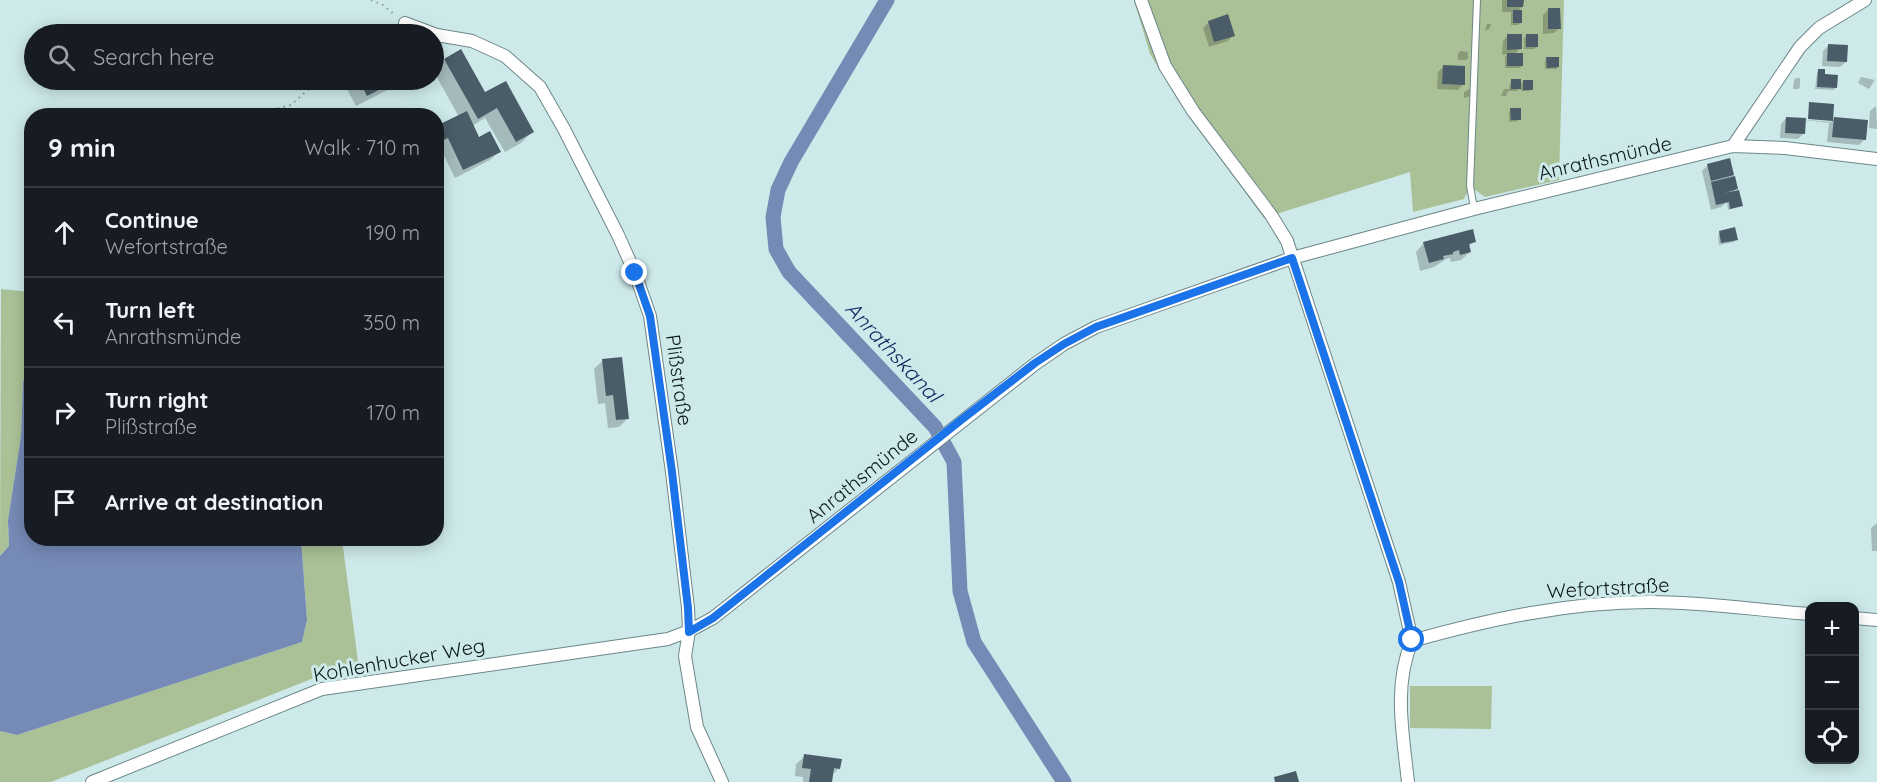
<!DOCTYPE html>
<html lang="en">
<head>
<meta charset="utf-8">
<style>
	:root { --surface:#171b24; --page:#242831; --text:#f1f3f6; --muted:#9ea1a6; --line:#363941 }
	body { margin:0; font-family:Quicksand,sans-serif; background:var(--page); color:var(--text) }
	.controls { position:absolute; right:18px; bottom:18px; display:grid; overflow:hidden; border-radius:12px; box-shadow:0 3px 15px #0003 }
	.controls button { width:54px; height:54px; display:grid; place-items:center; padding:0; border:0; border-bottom:2px solid var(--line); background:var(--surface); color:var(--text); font:30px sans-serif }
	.stop { position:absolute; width:18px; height:18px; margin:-14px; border:4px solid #1a73e8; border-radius:50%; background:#fff }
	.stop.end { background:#1a73e8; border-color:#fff; box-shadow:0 2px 6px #0008 }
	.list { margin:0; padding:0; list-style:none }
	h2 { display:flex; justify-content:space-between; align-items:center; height:78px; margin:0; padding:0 24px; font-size:26px }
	h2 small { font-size:20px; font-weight:400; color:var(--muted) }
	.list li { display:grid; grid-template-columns:39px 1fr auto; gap:18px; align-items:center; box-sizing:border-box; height:90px; padding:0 24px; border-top:2px solid var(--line) }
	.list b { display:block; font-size:22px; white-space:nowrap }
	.list p { margin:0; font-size:20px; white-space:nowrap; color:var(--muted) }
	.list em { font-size:20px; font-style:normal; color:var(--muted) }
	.icon { flex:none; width:33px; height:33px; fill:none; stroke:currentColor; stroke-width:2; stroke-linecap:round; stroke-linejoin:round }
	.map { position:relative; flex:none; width:1877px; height:782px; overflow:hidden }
	.search { position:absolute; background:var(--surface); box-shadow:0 3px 15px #0003; left:24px; top:24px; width:420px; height:66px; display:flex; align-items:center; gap:15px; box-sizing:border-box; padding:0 21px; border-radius:33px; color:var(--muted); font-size:22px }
	.panel { position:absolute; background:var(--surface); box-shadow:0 3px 15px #0003; left:24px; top:108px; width:420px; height:438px; border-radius:24px }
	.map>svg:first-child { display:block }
</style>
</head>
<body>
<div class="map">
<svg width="1877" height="782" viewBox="0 0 1877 782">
	<rect width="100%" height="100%" fill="#cde9ea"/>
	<!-- green -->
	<path fill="#aac197" d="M1134 0H1564L1559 180 1485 197 1470 186 1464 199 1413 212 1410 172 1264 218 1179 102 1150 54Z
		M1 289 31 292 32 358 23 382 21 436 8 520 9 546 0 556Z
		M301 539H342L359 669 319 676 51 782H0V731L17 735 302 642 307 620Z
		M1410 686H1492L1491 729 1410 728Z"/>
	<!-- water -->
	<path fill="#768ab6" d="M31 358 32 538 301 539 307 620 302 642 17 735 0 731V556L9 546 8 520 21 436 23 382Z"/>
	<!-- shadow -->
	<path fill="#0003" d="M1502 0H1522V7L1517 12 1521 23 1518 25H1511V12H1502Z
		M1548 10 1559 28 1554 33 1543 34V15Z
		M1209 22 1233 35 1228 41 1209 47 1203 28Z
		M1487 24H1491L1490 28 1485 31Z
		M1508 35 1520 48 1514 55 1522 66 1519 68H1505V57L1508 54 1502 55 1503 41Z
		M1526 36 1537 47 1534 49H1524V38Z
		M1829 45 1846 62 1840 67 1822 66 1823 51Z
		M1460 51 1468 52V58L1466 60H1458V54Z
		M1547 59 1558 67 1556 69H1545V61Z
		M444 60 533 131 521 143 505 152 485 118 472 126 478 139 499 152 490 160 455 178 439 145 436 146V127L459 117 434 72Z
		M1443 67 1463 84 1458 90 1437 89 1438 72Z
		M1819 70 1836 87 1834 90 1815 89 1817 73Z
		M1861 77 1875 80 1869 89 1858 83Z
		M1796 78H1800V87L1798 89H1793L1794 80Z
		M342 80H407L356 106Z
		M1512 81 1520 85 1523 82 1531 89 1529 91H1521V87L1517 91H1508L1506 96H1501L1504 89H1509L1510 83Z
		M1470 89V96L1464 98V92Z
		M1876 106 1877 129 1869 128 1870 111Z
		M1511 110 1520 119 1517 121 1509 122V112Z
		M1786 118 1831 122 1835 118 1865 139 1859 145 1827 142 1829 123 1804 120V133L1798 139 1780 138 1781 124Z
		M1729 160 1737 188 1732 193 1741 206 1728 210 1727 202 1721 207 1711 210 1702 171 1708 165Z
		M1720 232 1736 239 1734 242 1719 245 1718 235Z
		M1474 241 1468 247 1470 252 1461 260 1451 262 1450 258 1446 259 1434 267 1420 271 1416 252 1424 243Z
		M602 361 628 418 619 427 608 428 605 403 598 404 594 369Z
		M1877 523V551H1872L1871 528Z
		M805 756 839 768 832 775 831 782H803V777L795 776 796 764Z"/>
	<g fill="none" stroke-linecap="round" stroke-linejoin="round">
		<!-- canal -->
		<path stroke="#768ab6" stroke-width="15" d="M887 0 791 162 778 190 773 217 776 249 789 272 935 427 954 462 960 591 974 642 1064 782"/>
	</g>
	<!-- building -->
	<path fill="#495c67" d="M1507 0H1524L1523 7H1507Z
		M1548 8H1560L1561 29H1548Z
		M1513 10H1522V23H1513Z
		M1228 14 1235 36 1214 42 1208 21Z
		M1507 34H1522V49L1507 50Z
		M1526 34H1538V47H1526Z
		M1828 44 1848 45 1847 62 1827 61Z
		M461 49 485 92 506 81 534 132 516 142 497 108 478 119 444 59Z
		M1507 53H1523V66H1507Z
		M1546 57H1559V67L1547 68Z
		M1443 65 1465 66V85L1442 84Z
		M1818 69H1825V74L1838 75 1837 88 1817 87Z
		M1511 79H1521V89H1511Z
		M359 80H399L367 96Z
		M1523 80H1533V90H1523Z
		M1809 102 1834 104 1833 121 1808 119Z
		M1510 108H1521V120H1511Z
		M467 111 479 137 490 131 501 152 463 170 448 138 436 143V126Z
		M1786 117 1806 118 1805 134 1785 133Z
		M1834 117 1868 120 1866 140 1832 137Z
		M1730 158 1734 175 1711 181 1707 164Z
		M1735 176 1738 189 1725 193 1739 190 1743 206 1730 209 1729 202 1716 205 1711 182Z
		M1735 227 1738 240 1721 243 1719 231Z
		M1473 229 1476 242 1469 244 1471 252 1460 255 1459 250 1453 252V254L1443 256 1444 259 1429 263 1423 242Z
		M622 357 629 419 616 420 613 395 606 396 602 359Z
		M804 754 842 759 840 769 834 768 832 782H809L811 769 802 768Z
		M1296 771 1299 782H1275L1274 777Z"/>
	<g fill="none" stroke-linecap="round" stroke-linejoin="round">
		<defs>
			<path id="lane" d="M1474 208 1470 186 1477 0"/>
			<path id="street" d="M1141 0 1165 66 1193 111 1271 215 1287 241 1399 582 1412 641C1490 619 1569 602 1650 602 1703 602 1757 610 1810 614
				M405 23 437 35 472 41 505 56 540 87 564 129 618 235 635 273 650 316 672 472 688 608 689 631 685 656 697 727 722 782
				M1733 146 1785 148 1877 159
				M1854 618 1877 620
				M92 782 322 689 668 639 689 631 713 618 1035 364 1064 344 1096 327 1292 258 1474 209 1733 146 1800 47 1819 28 1865 0
				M1408 782C1403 735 1393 685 1412 641"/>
		</defs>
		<!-- lane casing -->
		<use href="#lane" stroke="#6d8788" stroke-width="8"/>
		<!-- street casing -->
		<use href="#street" stroke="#6d8788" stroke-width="14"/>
		<!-- path -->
		<path stroke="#849a9b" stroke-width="2" stroke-dasharray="1.5 4.5" stroke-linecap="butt" d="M371 0 383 5 396 16
			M385 34 394 29
			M272 110 291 105 319 80"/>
		<!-- lane -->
		<use href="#lane" stroke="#fff" stroke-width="6"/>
		<!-- street -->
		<use href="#street" stroke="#fff" stroke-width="12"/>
	</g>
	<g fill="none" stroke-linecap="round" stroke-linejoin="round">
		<!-- route -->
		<path stroke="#1a73e8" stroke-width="8" d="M635 273 650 316 672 472 688 608 689 632 713 618 961 420 1035 363 1064 344 1096 327 1292 258 1399 582 1412 640"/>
	</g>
	<g text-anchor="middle" stroke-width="6" stroke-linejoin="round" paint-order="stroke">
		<!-- street labels -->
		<g font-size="20" fill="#0e1919" stroke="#cde9ea">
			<text transform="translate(1605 158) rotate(-13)" y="7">Anrathsmünde</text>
			<text transform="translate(679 380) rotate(82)" y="7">Plißstraße</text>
			<text transform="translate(862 476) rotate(-39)" y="7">Anrathsmünde</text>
			<text transform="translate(1608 588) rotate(-3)" y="7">Wefortstraße</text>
			<text transform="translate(399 660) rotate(-10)" y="7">Kohlenhucker Weg</text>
		</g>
		<!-- water labels -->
		<g font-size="21" font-style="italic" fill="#15275e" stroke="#cde9ea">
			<text transform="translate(893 352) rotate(47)" y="7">Anrathskanal</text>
		</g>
	</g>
</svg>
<div class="controls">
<button>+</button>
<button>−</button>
<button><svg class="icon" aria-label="locate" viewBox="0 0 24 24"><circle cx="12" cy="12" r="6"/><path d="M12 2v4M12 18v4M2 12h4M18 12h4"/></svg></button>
</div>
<div class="stop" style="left:1412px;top:640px"></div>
<div class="stop end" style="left:635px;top:273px"></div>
<div class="search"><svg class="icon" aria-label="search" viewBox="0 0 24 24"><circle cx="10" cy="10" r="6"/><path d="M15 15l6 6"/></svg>Search here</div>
<section class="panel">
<h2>9 min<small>Walk · 710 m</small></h2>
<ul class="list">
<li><svg class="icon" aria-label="ahead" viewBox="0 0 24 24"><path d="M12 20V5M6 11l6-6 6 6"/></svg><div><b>Continue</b><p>Wefortstraße</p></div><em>190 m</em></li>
<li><svg class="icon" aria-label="left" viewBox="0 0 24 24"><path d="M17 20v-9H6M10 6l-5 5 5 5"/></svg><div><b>Turn left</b><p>Anrathsmünde</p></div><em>350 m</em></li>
<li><svg class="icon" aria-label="right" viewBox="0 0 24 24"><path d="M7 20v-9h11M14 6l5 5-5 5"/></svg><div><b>Turn right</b><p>Plißstraße</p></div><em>170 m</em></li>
<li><svg class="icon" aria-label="arrive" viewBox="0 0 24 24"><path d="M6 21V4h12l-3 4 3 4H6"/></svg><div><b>Arrive at destination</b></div></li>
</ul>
</section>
</div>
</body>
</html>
